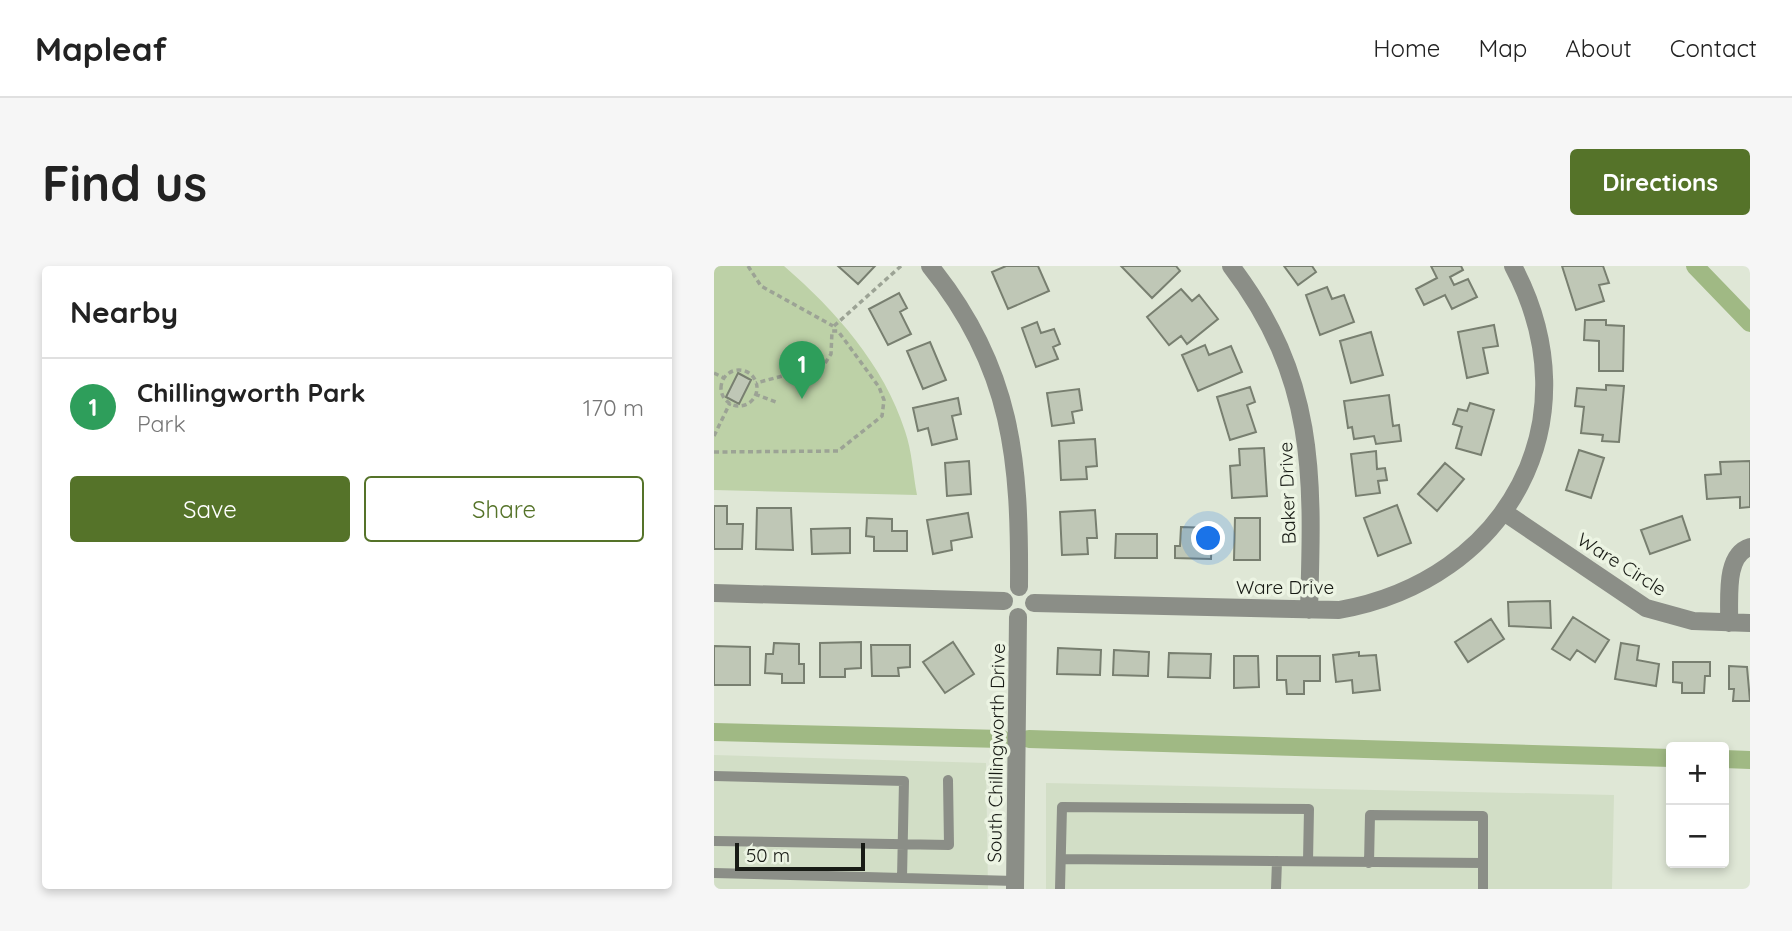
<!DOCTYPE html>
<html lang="en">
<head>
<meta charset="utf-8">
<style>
	:root { --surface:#fff; --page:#f6f6f6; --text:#222; --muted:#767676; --line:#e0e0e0; --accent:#557329 }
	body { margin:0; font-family:Quicksand,sans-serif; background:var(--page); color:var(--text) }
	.controls { position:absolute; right:21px; bottom:21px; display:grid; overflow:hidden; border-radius:7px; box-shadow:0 4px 10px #0003 }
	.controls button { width:63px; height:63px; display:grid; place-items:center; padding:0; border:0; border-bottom:2px solid var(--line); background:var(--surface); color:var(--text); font:35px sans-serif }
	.scale { position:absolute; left:21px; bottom:18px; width:130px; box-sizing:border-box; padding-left:7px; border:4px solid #181b15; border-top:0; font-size:19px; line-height:24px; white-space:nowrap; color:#181b15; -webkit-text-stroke:5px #ecf4e3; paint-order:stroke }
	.you { position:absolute; left:495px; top:273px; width:24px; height:24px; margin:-18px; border:5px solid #fff; border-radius:50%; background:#1a73e8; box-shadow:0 0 0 10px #1a73e833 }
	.badge { display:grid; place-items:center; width:46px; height:46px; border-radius:50%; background:var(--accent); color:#fff; font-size:23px; font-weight:700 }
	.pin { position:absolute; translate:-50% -58px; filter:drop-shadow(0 2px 4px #0008) }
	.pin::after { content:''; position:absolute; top:37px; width:24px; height:21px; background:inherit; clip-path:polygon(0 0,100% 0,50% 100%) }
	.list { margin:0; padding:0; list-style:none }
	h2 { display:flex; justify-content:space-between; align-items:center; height:91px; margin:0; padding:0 28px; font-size:30px }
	h2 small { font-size:23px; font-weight:400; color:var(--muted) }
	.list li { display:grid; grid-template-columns:46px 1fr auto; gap:21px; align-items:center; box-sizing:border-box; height:98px; padding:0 28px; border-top:2px solid var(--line) }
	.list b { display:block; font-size:26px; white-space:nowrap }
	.list p { margin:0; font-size:23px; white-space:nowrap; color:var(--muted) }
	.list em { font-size:23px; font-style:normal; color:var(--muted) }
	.actions { display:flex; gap:14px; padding:21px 28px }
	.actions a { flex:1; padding:16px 0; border:2px solid var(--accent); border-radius:7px; text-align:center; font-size:24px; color:var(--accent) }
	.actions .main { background:var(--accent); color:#fff }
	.map { position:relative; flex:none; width:1036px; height:623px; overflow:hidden; border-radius:7px }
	header { display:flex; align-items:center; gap:42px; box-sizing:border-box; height:98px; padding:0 35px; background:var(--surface); border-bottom:2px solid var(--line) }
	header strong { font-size:33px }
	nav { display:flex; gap:38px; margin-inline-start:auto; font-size:24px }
	.intro { display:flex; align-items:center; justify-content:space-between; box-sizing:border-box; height:168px; padding:0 42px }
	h1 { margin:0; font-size:49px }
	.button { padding:18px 32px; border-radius:7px; background:var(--accent); color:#fff; font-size:24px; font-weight:700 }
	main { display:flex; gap:42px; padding:0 42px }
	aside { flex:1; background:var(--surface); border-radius:7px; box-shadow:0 4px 10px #0003 }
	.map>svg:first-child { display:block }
</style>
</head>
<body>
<header>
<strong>Mapleaf</strong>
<nav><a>Home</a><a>Map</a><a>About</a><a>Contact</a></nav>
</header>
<div class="intro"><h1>Find us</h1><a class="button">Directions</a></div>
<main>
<aside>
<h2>Nearby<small></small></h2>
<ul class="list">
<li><span class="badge" style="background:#2e9e5b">1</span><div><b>Chillingworth Park</b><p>Park</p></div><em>170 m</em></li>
</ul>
<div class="actions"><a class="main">Save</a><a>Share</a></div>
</aside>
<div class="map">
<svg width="1036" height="623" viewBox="0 0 1036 623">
	<rect width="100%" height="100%" fill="#dfe7d6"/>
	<!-- built -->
	<path fill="#d2dec6" d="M0 489 272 497 274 623H0Z
		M332 517 900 529 898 623H332Z"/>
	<!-- green -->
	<path fill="#bdd1a7" d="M0 0H70C121 44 170 99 191 165 198 185 199 208 203 229L0 224Z"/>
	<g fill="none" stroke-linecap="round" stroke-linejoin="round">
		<!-- canal -->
		<path stroke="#a0b984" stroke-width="18" d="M981 0 1036 57
			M0 466 288 473
			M315 473 957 492
			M1010 493 1036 494"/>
	</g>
	<!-- building -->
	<path fill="#bfc7b6" stroke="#787f70" stroke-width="2" d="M124 0H161L144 18Z
		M292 0H324L335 25 294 43 278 6Z
		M407 0H462L466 5 438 32Z
		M570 0H598L602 6 584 19Z
		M717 0H747L749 4 736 11 740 19 754 13 763 31 738 43 731 29 710 39 702 23 723 12Z
		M848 0H889L895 17 885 19 890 35 862 44Z
		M613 21 618 33 630 29 640 56 606 69 592 29Z
		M467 23 478 35 485 29 504 53 473 78 467 70 455 79 433 51Z
		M185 27 193 42 186 46 197 68 174 79 155 43Z
		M871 54H892V59L910 60 909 105H885V75L870 74Z
		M323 56 327 67 340 63 346 78 339 81 344 93 322 101 308 62Z
		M780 59 784 80 769 82 774 107 753 112 744 66Z
		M657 66 669 109 637 117 626 75Z
		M216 76 232 114 209 123 193 85Z
		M491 79 495 89 517 80 528 106 484 125 468 89Z
		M24 107 37 114 25 138 12 131Z
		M892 119 910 120 905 176 888 175 889 169 867 167 870 141 861 140 863 122 892 124Z
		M536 121 541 136 533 139 542 166 516 174 503 131Z
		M365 123 368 144 358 146 360 157 338 160 333 127Z
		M675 129 679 160 685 159 687 175 662 178 660 170 640 173 638 161 634 162 630 135Z
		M244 132 247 148 238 150 243 173 218 179 214 162 204 165 199 142Z
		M756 137 780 144 767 189 742 182 748 161 739 158 744 143 753 145Z
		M381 173 383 200 372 201 373 213 347 214 345 175Z
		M550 182 553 230 518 232 516 200 526 199 525 183Z
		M865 184 890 192 877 232 852 224Z
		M662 185 663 203 671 202 673 214 664 215 666 227 642 230 637 188Z
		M255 195 257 228 233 230 231 197Z
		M1036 195V241L1026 242V231L993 233 991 209 1007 208 1006 196Z
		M731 197 750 213 723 245 704 228Z
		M683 239 697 277 664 290 650 252Z
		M0 240H13V258H29L28 283H0Z
		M43 242H77L79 284 42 283Z
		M381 244 383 272H373L374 288 348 289 346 246Z
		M254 247 258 271 237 275 238 284 219 288 213 254Z
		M968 250 976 274 936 288 927 264Z
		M153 252 178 253V265H193V285H160V271L152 270Z
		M521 252H546V294H520Z
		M467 261 498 262 497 293 461 292V280H466Z
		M136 262V287L98 288 97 263Z
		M402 268H443V292H401Z
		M836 335 837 362 795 360 794 336Z
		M859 351 895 374 881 396 863 384 856 394 838 383Z
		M777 353 790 373 754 396 741 376Z
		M147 376V402L131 403V411H106V377Z
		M239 376 260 408 231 427 209 396Z
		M60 377 85 378V398H90V417H68V408L51 407 52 388H59Z
		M907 377 925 380 923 394 945 398 942 420 901 413Z
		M157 379H196V401L184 402 185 410H158Z
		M0 380 36 381V419H0Z
		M344 382 387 384 386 409 343 408Z
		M400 384 435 386 434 410 399 409Z
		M645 386V390L662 389 666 424 639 427 638 414 622 416 619 389Z
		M455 387 497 388 496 412 454 411Z
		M520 390H544L545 421 520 422Z
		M563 390H606V415H590V428H573L572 414H563Z
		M959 396H996V410H991L990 427H968V417L959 416Z
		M1015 400 1033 401 1036 435H1019L1020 423H1015Z"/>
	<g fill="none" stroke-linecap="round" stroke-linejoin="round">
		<!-- path -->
		<path stroke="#9ca395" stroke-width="3.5" stroke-dasharray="5 3.5" stroke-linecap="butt" d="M34 0 47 20 119 60
			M120 60 187 0
			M7 122a18 18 0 1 1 36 0a18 18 0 1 1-36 0Z
			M0 107 10 112
			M41 128 62 136
			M0 170 16 137
			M0 186 124 185 168 150 170 134 165 121 124 65H118L117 88 110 99 42 117"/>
		<!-- lane -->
		<path stroke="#8b8e87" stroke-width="10" d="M0 510 190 515 188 612
			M0 575 235 579 234 514
			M347 593 769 597
			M655 597 656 549 769 550V623
			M0 607 301 615
			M346 623 348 541 595 543 594 595
			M562 623 563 595"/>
		<!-- street -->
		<path stroke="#8b8e87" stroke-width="18" d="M216 0C299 102 306 196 305 321
			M517 0C603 113 599 210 595 344
			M790 246 932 342 979 355 1036 357
			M0 327 290 335
			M320 337 625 344C794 314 881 154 799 0
			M1015 357C1016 333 1010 289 1036 281
			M301 623 304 351"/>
	</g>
	<g text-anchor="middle" stroke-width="7" stroke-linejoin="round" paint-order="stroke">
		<!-- street labels -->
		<g font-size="19" fill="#181b15" stroke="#ecf4e3">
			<text transform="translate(573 227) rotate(-92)" y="7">Baker Drive</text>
			<text transform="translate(908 298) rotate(32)" y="7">Ware Circle</text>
			<text x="571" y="328">Ware Drive</text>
			<text transform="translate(282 487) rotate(-89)" y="7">South Chillingworth Drive</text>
		</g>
	</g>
</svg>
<div class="controls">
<button>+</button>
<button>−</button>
</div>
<div class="scale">50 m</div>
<div class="you"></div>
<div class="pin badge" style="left:88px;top:133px;background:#2e9e5b">1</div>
</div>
</main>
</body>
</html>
